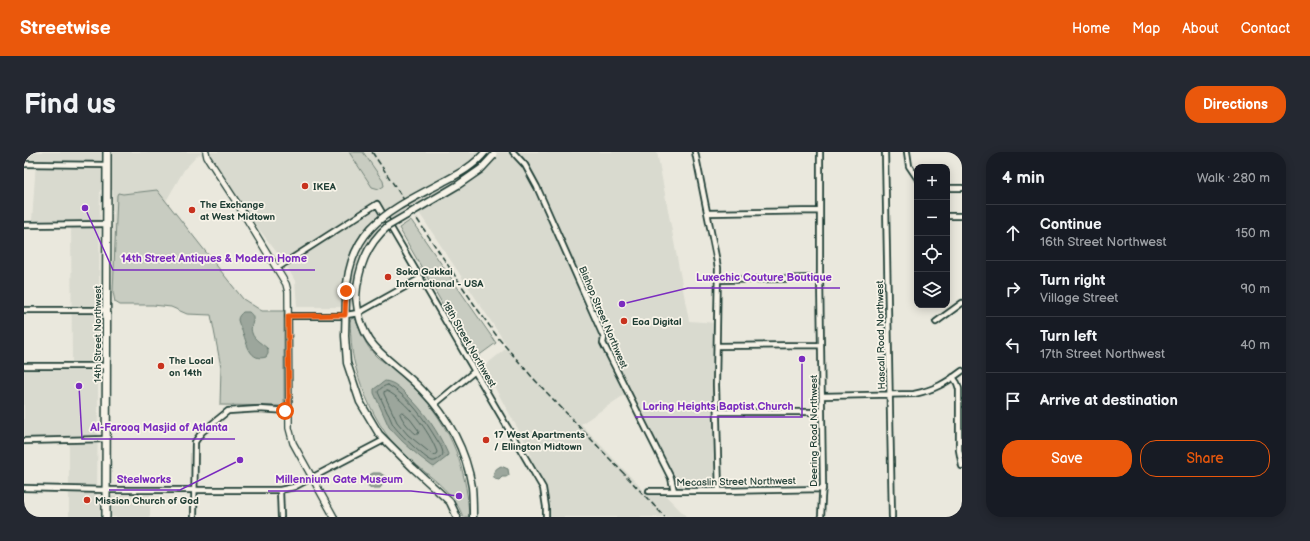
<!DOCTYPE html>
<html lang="en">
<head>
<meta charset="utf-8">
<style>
	:root { --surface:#171b24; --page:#242831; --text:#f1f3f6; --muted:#9ea1a6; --line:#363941; --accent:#ea580c }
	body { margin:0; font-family:"Balsamiq Sans",sans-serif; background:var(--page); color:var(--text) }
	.controls { position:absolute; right:12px; top:12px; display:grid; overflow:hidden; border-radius:8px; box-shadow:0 2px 10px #0003 }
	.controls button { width:36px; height:36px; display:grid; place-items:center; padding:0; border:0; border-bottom:1px solid var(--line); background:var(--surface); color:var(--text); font:20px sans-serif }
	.stop { position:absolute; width:12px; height:12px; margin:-9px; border:3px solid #ea580c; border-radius:50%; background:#fff }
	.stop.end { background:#ea580c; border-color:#fff; box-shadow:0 1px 4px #0008 }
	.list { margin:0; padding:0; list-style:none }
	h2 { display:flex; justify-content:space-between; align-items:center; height:52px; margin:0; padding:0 16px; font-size:17px }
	h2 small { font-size:13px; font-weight:400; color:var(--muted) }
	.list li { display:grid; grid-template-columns:26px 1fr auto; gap:12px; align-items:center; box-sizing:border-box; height:56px; padding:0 16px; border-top:1px solid var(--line) }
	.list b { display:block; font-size:15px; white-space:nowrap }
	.list p { margin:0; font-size:13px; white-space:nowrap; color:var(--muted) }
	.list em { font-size:13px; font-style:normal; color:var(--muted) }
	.actions { display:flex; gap:8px; padding:12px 16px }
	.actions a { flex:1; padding:9px 0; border:1px solid var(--accent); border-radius:16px; text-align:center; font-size:14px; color:var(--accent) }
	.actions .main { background:var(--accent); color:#fff }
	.icon { flex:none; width:22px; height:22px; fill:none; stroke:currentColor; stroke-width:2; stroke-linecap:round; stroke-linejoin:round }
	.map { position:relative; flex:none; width:938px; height:365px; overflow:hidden; border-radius:16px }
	header { display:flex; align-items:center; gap:24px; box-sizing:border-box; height:56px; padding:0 20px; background:var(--accent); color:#fff }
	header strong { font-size:19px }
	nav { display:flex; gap:22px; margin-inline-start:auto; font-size:14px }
	.intro { display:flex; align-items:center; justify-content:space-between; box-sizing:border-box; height:96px; padding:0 24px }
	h1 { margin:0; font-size:28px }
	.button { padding:10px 18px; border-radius:16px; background:var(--accent); color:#fff; font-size:14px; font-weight:700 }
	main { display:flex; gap:24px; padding:0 24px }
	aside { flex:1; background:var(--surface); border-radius:16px; box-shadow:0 2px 10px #0003 }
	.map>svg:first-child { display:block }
</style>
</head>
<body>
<header>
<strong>Streetwise</strong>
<nav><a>Home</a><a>Map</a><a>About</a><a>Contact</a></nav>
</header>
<div class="intro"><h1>Find us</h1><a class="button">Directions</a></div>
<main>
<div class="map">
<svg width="938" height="365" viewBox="0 0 938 365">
	<rect width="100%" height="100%" fill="#eae8dd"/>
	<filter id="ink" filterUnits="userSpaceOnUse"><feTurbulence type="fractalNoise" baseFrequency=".025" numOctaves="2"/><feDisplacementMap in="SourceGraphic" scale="8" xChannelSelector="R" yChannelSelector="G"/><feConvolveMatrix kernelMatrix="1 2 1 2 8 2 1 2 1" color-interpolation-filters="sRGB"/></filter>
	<g filter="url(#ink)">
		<!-- built -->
		<path fill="#d9dacf" d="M0 0H633L665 169 693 171 697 339 654 340 606 239 557 272 621 340H638L663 365H526L525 351 505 306 507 304 502 291 459 215 484 195 390 53 357 73 342 96 327 155H273L271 129 261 111 177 2 173 4 160 18 142 49 219 147 238 159H260V254L196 253 197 215 187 163 163 162 147 155 129 153H96L91 150 89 140V38H76L73 344 126 343V365H45V289L0 288V212H48L47 69H8L12 9H0Z"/>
		<!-- green -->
		<path fill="#c8ccc1" stroke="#74847a" d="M325 0H339L359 29 360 34 355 37 348 35Z
			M133 38 219 147 238 159H260V254L196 253 197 215 187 163 163 162 147 155 129 153H96L91 150 89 140 93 43 94 41 99 42Z
			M387 68 472 191 450 207 375 76Z
			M330 166 332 168C337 181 342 195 353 205 355 207 359 209 363 212 370 217 377 224 384 230 423 266 443 311 445 365H439C430 339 405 325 386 307 380 301 373 296 368 290 351 268 338 240 331 213 327 199 327 184 326 170L327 167Z"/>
		<!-- water -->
		<path fill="#9ca69c" stroke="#6a7c72" d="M219 160H225C234 167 225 172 228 181 230 188 239 192 244 197V202L242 205C226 210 223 192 219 181 217 177 215 172 214 168 214 164 217 162 219 160Z
			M361 229C370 230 376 236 382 242 400 259 414 279 424 302L423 305 410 315 408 314 396 305 378 289 365 275 350 241V237Z
			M477 314 484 317 485 323 482 325H478L475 328 471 327C467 321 471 317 477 314Z
			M349 321H356L362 325V328L356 336H347L342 332V325Z"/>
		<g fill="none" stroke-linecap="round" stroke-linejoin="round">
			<!-- shore -->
			<path stroke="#51675e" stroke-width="1" d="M364 233C386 245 400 267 413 288 415 291 421 300 418 304 416 306 411 310 408 309 400 306 375 281 370 274 367 270 366 264 363 260 360 253 357 247 354 240 355 237 361 233 364 233Z
				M363 239C382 248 406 280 413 300L412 302 409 303 384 283 373 270 360 242V240Z
				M378 260 386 267 395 279 394 282H392C386 277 379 270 376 262Z"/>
			<defs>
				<path id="minor" d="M489 0 501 13 513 35 580 186 579 191 647 326 650 339
					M671 0 692 105 694 116 692 233 695 339
					M796 0V126L799 333 798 345 797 365
					M861 0 868 365
					M883 0 885 14 893 26
					M0 12 83 13
					M923 36H938
					M684 61 795 59
					M923 64H938
					M0 73 83 72
					M253 116 353 52 519 336 522 355V365
					M694 128 796 126
					M0 158H83
					M264 164H317L334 161 397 126
					M912 170 938 151
					M693 194 797 193
					M0 214H82
					M929 225 933 231 935 237V298L938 314
					M798 244 890 242C910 238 922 231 938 219
					M411 252 451 219
					M693 260H798
					M0 289 82 287
					M0 336 82 338H256L270 335 360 288
					M256 338 257 365
					M625 339H695L799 337
					M170 365 171 290 178 280 204 259 235 257 265 259"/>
				<path id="tertiary" d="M182 0 183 5 213 51 262 132 264 140 265 276 269 291 310 365"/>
				<path id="secondary" d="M322 145 321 184 323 211 336 250 355 282 389 316 426 350 433 365
					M332 145C337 200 366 204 398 238 424 265 442 298 448 335 449 345 449 355 449 365"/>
				<path id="primary" d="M82 365 83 0"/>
			</defs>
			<!-- minor casing -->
			<use href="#minor" stroke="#1f3d34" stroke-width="8"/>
			<!-- tertiary casing -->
			<use href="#tertiary" stroke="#1f3d34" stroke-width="8"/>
			<!-- secondary casing -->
			<use href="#secondary" stroke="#1f3d34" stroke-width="9"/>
			<!-- primary casing -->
			<use href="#primary" stroke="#1f3d34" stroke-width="10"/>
			<!-- minor -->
			<use href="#minor" stroke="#f7f3e8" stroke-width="4.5"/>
			<!-- tertiary -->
			<use href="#tertiary" stroke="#f7f3e8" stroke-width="5.5"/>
			<!-- secondary -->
			<use href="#secondary" stroke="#f7f3e8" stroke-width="6"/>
			<!-- primary -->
			<use href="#primary" stroke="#f7f3e8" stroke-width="7"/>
			<!-- rail -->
			<path stroke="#1f3d34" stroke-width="1.5" stroke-dasharray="6 3" stroke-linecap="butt" d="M348 0 454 158 475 187 509 226 641 365"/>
			<defs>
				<path id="secondary-bridge" d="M322 145C324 75 365 59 419 30 434 22 450 14 461 0
					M332 145C334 117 342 93 364 74L434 33 457 17 470 3"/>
			</defs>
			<!-- secondary-bridge casing -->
			<use href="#secondary-bridge" stroke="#1f3d34" stroke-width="9" stroke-linecap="butt"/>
			<!-- secondary-bridge -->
			<use href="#secondary-bridge" stroke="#f7f3e8" stroke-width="6"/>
		</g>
	</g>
	<g fill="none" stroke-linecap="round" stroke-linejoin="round" filter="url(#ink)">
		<!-- route -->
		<path stroke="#ea580c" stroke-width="5" d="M261 259H265L264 164 321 163 322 139"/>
	</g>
	<!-- markers -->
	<g fill="#c8321e" stroke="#f7f3e8" stroke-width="1.5">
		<circle cx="281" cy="34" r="4"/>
		<circle cx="168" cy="58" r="4"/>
		<circle cx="364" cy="125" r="4"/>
		<circle cx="600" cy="169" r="4"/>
		<circle cx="137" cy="214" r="4"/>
		<circle cx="462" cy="288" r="4"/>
		<circle cx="63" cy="348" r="4"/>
	</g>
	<g text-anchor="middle" stroke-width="3.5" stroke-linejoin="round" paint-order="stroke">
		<!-- poi labels -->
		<g font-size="10" font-weight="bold" fill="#1f3d34" stroke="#f7f3e8" text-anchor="start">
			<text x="289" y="38">IKEA</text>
			<text x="176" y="56">The Exchange<tspan x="176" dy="12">at West Midtown</tspan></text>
			<text x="372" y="123">Soka Gakkai<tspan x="372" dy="12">International - USA</tspan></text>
			<text x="608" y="173">Eoa Digital</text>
			<text x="145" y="212">The Local<tspan x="145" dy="12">on 14th</tspan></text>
			<text x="470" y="286">17 West Apartments<tspan x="470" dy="12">/ Ellington Midtown</tspan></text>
			<text x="71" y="352">Mission Church of God</text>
		</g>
		<!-- street labels -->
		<g font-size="10" fill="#1f3d34" stroke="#f7f3e8">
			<text transform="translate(580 165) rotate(67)" y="4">Bishop Street Northwest</text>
			<text transform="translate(73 182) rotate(-90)" y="4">14th Street Northwest</text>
			<text transform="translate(856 183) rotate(-91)" y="4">Hascall Road Northwest</text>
			<text transform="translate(446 192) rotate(60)" y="4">18th Street Northwest</text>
			<text transform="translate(789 279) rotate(-90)" y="4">Deering Road Northwest</text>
			<text transform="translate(712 329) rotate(-1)" y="4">Mecaslin Street Northwest</text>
		</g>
	</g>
	<!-- callouts -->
	<path fill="none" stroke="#7b2cbf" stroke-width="1.5" d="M61 56L89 118H291M598 152L664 136H816M778 207L778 265H611M55 234L58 287H211M216 308L156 338H85M435 344L387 339H244"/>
	<g fill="#7b2cbf" stroke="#f7f3e8" stroke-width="1.5">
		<circle cx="61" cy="56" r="4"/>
		<circle cx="598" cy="152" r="4"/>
		<circle cx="778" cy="207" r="4"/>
		<circle cx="55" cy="234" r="4"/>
		<circle cx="216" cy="308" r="4"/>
		<circle cx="435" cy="344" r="4"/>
	</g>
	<g font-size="11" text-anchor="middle" font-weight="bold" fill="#7b2cbf" stroke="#f7f3e8" stroke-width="3.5" stroke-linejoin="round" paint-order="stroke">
		<text x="190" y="110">14th Street Antiques &amp; Modern Home</text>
		<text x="740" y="129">Luxechic Couture Boutique</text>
		<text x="694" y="258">Loring Heights Baptist Church</text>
		<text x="135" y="279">Al-Farooq Masjid of Atlanta</text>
		<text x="120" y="331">Steelworks</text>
		<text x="315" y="331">Millennium Gate Museum</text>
	</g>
</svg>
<div class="controls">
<button>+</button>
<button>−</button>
<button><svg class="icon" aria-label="locate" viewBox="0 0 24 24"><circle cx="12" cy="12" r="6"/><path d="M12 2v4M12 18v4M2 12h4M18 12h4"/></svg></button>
<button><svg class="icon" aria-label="layers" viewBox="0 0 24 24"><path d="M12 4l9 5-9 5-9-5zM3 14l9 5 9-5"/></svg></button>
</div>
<div class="stop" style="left:261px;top:259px"></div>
<div class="stop end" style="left:322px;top:139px"></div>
</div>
<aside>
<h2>4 min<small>Walk · 280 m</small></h2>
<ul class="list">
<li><svg class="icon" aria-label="ahead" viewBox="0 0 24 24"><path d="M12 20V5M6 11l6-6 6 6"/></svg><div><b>Continue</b><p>16th Street Northwest</p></div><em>150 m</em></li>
<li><svg class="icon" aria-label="right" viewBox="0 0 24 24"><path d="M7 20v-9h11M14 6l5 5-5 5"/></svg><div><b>Turn right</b><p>Village Street</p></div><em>90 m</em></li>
<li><svg class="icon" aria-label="left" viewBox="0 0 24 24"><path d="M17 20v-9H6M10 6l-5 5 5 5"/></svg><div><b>Turn left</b><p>17th Street Northwest</p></div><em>40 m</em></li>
<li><svg class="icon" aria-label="arrive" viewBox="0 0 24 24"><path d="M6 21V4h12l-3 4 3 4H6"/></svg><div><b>Arrive at destination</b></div></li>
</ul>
<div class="actions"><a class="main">Save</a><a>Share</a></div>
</aside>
</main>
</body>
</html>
